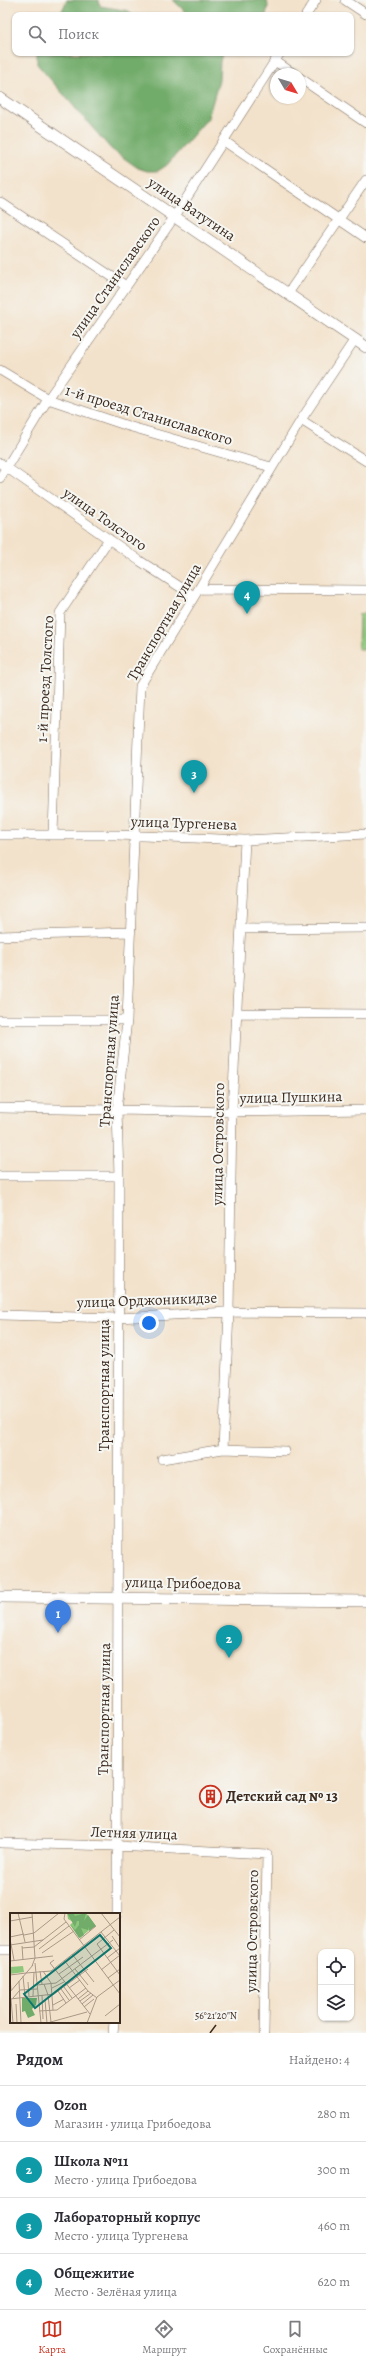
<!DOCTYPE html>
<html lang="ru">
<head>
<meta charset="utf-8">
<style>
	:root { --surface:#fff; --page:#f7f7f7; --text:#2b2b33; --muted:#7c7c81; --line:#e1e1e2; --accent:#c8321e }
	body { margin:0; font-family:Alegreya,serif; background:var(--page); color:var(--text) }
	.controls { position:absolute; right:12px; bottom:12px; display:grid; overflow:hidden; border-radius:8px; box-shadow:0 1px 3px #0004 }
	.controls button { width:36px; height:36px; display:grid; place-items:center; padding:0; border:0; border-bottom:1px solid var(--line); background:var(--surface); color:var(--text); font:20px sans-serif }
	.compass { position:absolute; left:270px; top:68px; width:36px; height:36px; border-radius:50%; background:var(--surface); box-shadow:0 1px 3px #0004; rotate:128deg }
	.you { position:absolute; left:149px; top:1323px; width:14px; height:14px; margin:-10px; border:3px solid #fff; border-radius:50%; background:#1a73e8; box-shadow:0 0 0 6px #1a73e833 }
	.badge { display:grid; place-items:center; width:26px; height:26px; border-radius:50%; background:var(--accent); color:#fff; font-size:13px; font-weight:700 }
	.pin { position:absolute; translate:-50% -33px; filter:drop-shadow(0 1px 2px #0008) }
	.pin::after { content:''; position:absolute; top:21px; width:14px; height:12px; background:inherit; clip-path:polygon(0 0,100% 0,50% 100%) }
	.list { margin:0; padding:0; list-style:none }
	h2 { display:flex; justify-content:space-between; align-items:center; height:52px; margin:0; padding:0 16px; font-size:17px }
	h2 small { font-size:13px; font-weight:400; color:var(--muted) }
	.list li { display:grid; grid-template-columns:26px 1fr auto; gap:12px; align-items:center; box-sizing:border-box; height:56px; padding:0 16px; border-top:1px solid var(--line) }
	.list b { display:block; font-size:15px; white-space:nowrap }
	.list p { margin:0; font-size:13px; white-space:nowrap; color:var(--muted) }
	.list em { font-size:13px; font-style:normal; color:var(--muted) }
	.icon { flex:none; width:22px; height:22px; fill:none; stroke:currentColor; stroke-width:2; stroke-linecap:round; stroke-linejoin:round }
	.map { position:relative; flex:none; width:366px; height:2033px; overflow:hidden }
	.search { position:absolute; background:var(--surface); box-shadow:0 1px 3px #0004; left:12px; right:12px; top:12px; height:44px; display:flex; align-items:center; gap:10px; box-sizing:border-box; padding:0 14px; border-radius:8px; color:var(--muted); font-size:15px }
	.sheet { height:276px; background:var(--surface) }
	nav { display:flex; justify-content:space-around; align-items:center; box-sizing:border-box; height:56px; border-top:1px solid var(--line); background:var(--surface); font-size:11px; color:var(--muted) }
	nav a { display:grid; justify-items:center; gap:2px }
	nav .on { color:var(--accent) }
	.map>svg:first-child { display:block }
</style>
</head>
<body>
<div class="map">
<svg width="366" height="2033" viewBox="0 0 366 2033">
	<rect width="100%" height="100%" fill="#f6f6f2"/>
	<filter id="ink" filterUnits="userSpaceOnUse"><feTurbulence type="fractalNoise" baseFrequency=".025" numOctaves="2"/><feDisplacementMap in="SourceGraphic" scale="8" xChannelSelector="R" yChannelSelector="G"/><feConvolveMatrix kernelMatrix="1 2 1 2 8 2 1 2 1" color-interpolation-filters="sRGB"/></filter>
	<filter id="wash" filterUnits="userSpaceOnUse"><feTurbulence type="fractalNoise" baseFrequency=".012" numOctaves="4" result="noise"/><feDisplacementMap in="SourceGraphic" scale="16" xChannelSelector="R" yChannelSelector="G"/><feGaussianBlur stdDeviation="0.9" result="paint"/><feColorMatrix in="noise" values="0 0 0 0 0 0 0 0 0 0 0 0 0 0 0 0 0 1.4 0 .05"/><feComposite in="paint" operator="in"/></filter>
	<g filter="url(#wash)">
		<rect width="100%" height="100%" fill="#f3e2cb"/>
		<!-- green -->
		<path fill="#8dc77b" stroke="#64784c" d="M359 614H366V649H358Z"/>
		<!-- forest -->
		<path fill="#72ac6b" stroke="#566b44" d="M67 0H99L100 6 129 11 133 15H60Z
			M173 0H267L268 6 266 15H189Z
			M37 53H223L220 61 219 80 208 118 167 165 158 171H147L138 168 111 149 37 64Z"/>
	</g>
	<g filter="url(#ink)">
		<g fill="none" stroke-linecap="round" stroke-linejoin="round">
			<defs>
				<path id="minor" d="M345 0 366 14
					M306 15 316 0
					M275 61 294 74
					M300 78 366 123
					M224 141 366 238
					M0 202 126 286
					M289 292 366 180
					M0 370 48 399 128 426 271 467
					M301 420 366 461
					M0 463 140 561 194 596
					M0 478 48 399 175 216 280 53
					M200 589 366 590
					M0 835H117L245 840 366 834
					M53 835 60 613 109 539
					M241 929 366 928
					M0 936 131 932
					M238 1013 366 1014
					M0 1020H127
					M0 1108 232 1112 366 1110
					M0 1176H119
					M0 1315 118 1318 229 1312 366 1313
					M223 1449 229 1312 232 1112 245 840
					M162 1459 223 1449 285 1451
					M0 1843 117 1846 267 1854 264 2033
					M117 1914 119 1176 117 1110 127 1020 140 686 301 420 355 339
					M0 1950H11
					M113 2033 114 2022"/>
				<path id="tertiary" d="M0 98 366 347
					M0 1597 366 1601"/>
			</defs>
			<!-- minor casing -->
			<use href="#minor" stroke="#7b6a5b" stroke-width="10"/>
			<!-- tertiary casing -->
			<use href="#tertiary" stroke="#7b6a5b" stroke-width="12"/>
			<!-- minor -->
			<use href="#minor" stroke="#fff" stroke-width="9"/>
			<!-- tertiary -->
			<use href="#tertiary" stroke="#fff" stroke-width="11"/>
		</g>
	</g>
	<!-- ticks -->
	<path fill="none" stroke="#3b2a1e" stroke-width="1.5" d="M210 2033 216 2025"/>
	<!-- icons -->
	<defs>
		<symbol id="building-ring" viewBox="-11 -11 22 22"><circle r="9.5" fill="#f6f6f2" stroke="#c8321e" stroke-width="1.5"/><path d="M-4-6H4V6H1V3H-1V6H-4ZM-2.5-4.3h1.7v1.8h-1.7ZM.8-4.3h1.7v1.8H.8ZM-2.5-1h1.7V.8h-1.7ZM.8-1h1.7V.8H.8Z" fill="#c8321e"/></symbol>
	</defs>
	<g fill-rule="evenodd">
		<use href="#building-ring" x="198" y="1784" width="25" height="25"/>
	</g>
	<g text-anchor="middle" stroke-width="4" stroke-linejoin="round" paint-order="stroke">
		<!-- street labels -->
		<g font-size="15" fill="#3b2a1e" stroke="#f6f6f2">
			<text transform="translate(192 209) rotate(34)" y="5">улица Ватутина</text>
			<text transform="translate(115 277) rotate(-55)" y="5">улица Станиславского</text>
			<text transform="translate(149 415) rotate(17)" y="5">1-й проезд Станиславского</text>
			<text transform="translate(105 519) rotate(35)" y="5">улица Толстого</text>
			<text transform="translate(164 622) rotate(-60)" y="5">Транспортная улица</text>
			<text transform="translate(45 679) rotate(-87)" y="5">1-й проезд Толстого</text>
			<text transform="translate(184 823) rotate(2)" y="5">улица Тургенева</text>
			<text transform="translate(109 1061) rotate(-86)" y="5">Транспортная улица</text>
			<text transform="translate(291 1097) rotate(-1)" y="5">улица Пушкина</text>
			<text transform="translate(218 1144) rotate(-89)" y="5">улица Островского</text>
			<text transform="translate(147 1300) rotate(-2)" y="5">улица Орджоникидзе</text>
			<text transform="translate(104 1385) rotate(-90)" y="5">Транспортная улица</text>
			<text transform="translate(183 1583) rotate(1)" y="5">улица Грибоедова</text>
			<text transform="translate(104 1709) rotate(-89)" y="5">Транспортная улица</text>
			<text transform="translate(134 1833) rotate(2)" y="5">Летняя улица</text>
			<text transform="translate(252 1931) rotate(-89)" y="5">улица Островского</text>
		</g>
		<!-- poi labels -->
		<g font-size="15" font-weight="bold" fill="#3b2a1e" stroke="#f6f6f2" text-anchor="start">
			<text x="226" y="1801">Детский сад № 13</text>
		</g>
	</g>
	<!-- overview -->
	<g transform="translate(10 1913)">
		<rect width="110" height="110" fill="#f3e2cb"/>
		<path d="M57 0H76L85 12 70 25 60 12 63 9 58 6ZM13 53 14 59 0 61V54Z" fill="#8dc77b"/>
		<path d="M57 0H63L65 3 76 0 74 8 78 2 86 13 79 18V14L78 17 71 15 74 22 69 25 60 11 65 17 69 12V8H67L65 14ZM12 85H27L26 92 22 96 25 102 18 105 15 98 12 99Z" fill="#72ac6b"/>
		<path fill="none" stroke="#a99886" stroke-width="1" d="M8 0 15 29M55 0 54 6 110 81M91 0 110 24M0 8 23 4M104 17 87 31 110 62M91 19 110 43M14 22 24 20 49 0M102 23 110 35M0 24 14 21M0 26 4 47M69 27 86 13M0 32 33 27M12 33 13 47M12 35 24 34 56 9M29 36 59 13M32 40 64 18M62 41 84 69M97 45 110 35M44 47 40 50 80 101M54 47 78 78 87 85M0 48 43 43M25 50 31 110M22 53 25 45 22 0M65 56 78 72M91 57 110 42M30 58 32 71M33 58 41 70M16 60 41 58 110 4M49 61 73 44M0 62 16 60M13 63 15 83M0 65 1 77M98 65 110 56M9 68 11 110M18 69 19 83M41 70 43 97M34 71 38 82 41 109M27 72 46 70 103 27M54 74 62 85M42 75 54 69M59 75 70 67M51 76 59 87M48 78 56 90M0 79 23 52M32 82 33 106M23 83 24 59M3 85 10 77 27 76M0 86 44 81 78 56M1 86 3 110M68 86 78 78M35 87 37 110M70 88 81 80M6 91 7 110M72 91 83 82M43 92 54 86M74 94 84 86M29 98 47 97 76 75M95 103 110 91M37 110 77 99M77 110 87 84 110 67"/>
		<path fill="#0f766e" fill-opacity="0.15" stroke="#0f766e" stroke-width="2" d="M90 22 101 35 25 95 14 81Z"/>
		<rect width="110" height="110" fill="none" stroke="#3b2a1e" stroke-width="2"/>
	</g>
	<g font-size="10" text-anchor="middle" fill="#3b2a1e" stroke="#f6f6f2" stroke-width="4" stroke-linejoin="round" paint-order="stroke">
		<text x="216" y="2019">56°21'20"N</text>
	</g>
</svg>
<div class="controls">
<button><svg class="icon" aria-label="locate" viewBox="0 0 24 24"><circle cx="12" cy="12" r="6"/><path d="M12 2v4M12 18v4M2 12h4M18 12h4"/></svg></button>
<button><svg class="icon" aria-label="layers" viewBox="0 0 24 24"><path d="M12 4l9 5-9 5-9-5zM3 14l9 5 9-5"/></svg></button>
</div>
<svg class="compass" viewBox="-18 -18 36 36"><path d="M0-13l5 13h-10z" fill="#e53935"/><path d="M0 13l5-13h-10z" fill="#7c7c81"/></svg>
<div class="you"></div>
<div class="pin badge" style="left:58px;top:1633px;background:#3f7fe0">1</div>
<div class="pin badge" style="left:229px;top:1658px;background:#0f9aa8">2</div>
<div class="pin badge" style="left:194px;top:793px;background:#0f9aa8">3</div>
<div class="pin badge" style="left:247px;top:614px;background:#0f9aa8">4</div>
<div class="search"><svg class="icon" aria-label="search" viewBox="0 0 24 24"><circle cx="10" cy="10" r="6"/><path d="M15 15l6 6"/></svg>Поиск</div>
</div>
<section class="sheet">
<h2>Рядом<small>Найдено: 4</small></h2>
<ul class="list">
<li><span class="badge" style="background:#3f7fe0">1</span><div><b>Ozon</b><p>Магазин · улица Грибоедова</p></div><em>280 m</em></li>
<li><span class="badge" style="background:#0f9aa8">2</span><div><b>Школа №11</b><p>Место · улица Грибоедова</p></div><em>300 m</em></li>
<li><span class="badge" style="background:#0f9aa8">3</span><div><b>Лабораторный корпус</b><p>Место · улица Тургенева</p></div><em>460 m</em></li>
<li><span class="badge" style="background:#0f9aa8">4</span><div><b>Общежитие</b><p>Место · Зелёная улица</p></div><em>620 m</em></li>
</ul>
</section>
<nav>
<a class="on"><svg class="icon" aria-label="map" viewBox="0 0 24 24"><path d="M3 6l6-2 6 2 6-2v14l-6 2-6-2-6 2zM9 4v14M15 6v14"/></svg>Карта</a>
<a><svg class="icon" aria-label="directions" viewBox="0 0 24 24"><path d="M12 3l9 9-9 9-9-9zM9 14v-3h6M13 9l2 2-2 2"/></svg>Маршрут</a>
<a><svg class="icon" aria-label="saved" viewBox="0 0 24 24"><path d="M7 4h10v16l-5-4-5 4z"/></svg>Сохранённые</a>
</nav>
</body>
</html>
